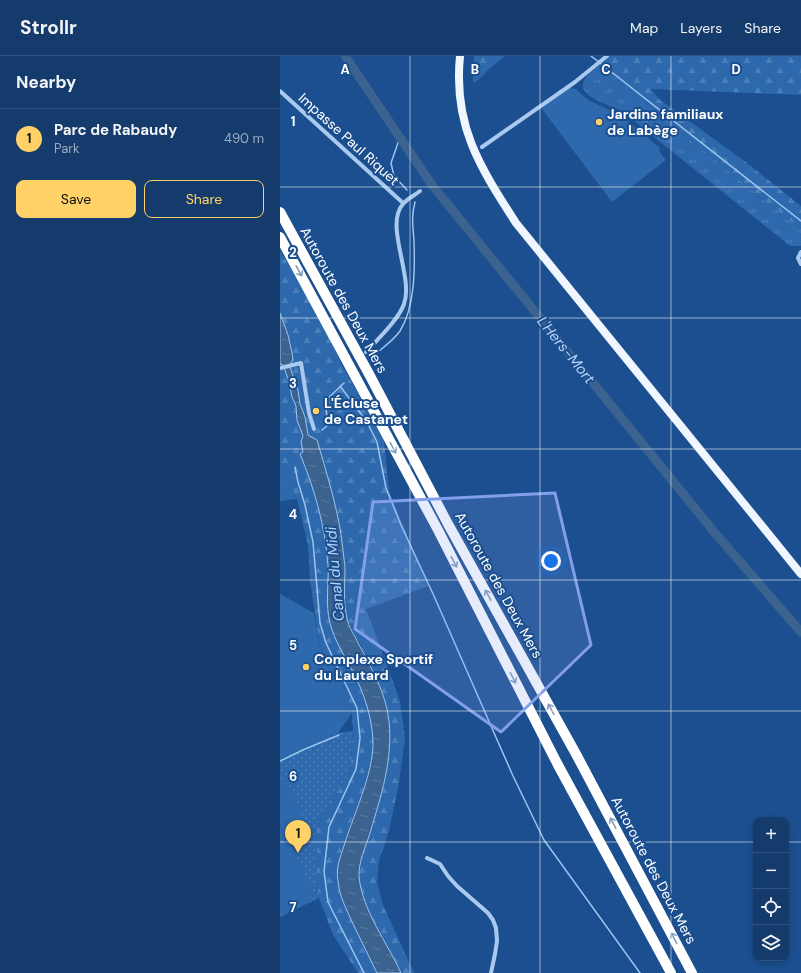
<!DOCTYPE html>
<html lang="en">
<head>
<meta charset="utf-8">
<style>
	:root { --surface:#143b6b; --page:#214673; --text:#f1f3f6; --muted:#9dadc1; --line:#33557e; --accent:#ffd166 }
	body { margin:0; font-family:"DM Sans",sans-serif; background:var(--page); color:var(--text) }
	.controls { position:absolute; right:12px; bottom:12px; display:grid; overflow:hidden; border-radius:8px; box-shadow:0 2px 6px #0003 }
	.controls button { width:36px; height:36px; display:grid; place-items:center; padding:0; border:0; border-bottom:1px solid var(--line); background:var(--surface); color:var(--text); font:20px sans-serif }
	.you { position:absolute; left:271px; top:505px; width:14px; height:14px; margin:-10px; border:3px solid #fff; border-radius:50%; background:#1a73e8; box-shadow:0 0 0 6px #1a73e833 }
	.badge { display:grid; place-items:center; width:26px; height:26px; border-radius:50%; background:var(--accent); color:#111; font-size:13px; font-weight:700 }
	.pin { position:absolute; translate:-50% -33px; filter:drop-shadow(0 1px 2px #0008) }
	.pin::after { content:''; position:absolute; top:21px; width:14px; height:12px; background:inherit; clip-path:polygon(0 0,100% 0,50% 100%) }
	.list { margin:0; padding:0; list-style:none }
	h2 { display:flex; justify-content:space-between; align-items:center; height:52px; margin:0; padding:0 16px; font-size:17px }
	h2 small { font-size:13px; font-weight:400; color:var(--muted) }
	.list li { display:grid; grid-template-columns:26px 1fr auto; gap:12px; align-items:center; box-sizing:border-box; height:60px; padding:0 16px; border-top:1px solid var(--line) }
	.list b { display:block; font-size:15px; white-space:nowrap }
	.list p { margin:0; font-size:13px; white-space:nowrap; color:var(--muted) }
	.list em { font-size:13px; font-style:normal; color:var(--muted) }
	.actions { display:flex; gap:8px; padding:12px 16px }
	.actions a { flex:1; padding:9px 0; border:1px solid var(--accent); border-radius:8px; text-align:center; font-size:14px; color:var(--accent) }
	.actions .main { background:var(--accent); color:#111 }
	.icon { flex:none; width:22px; height:22px; fill:none; stroke:currentColor; stroke-width:2; stroke-linecap:round; stroke-linejoin:round }
	.map { position:relative; flex:none; width:521px; height:917px; overflow:hidden }
	header { display:flex; align-items:center; gap:24px; box-sizing:border-box; height:56px; padding:0 20px; background:var(--surface); border-bottom:1px solid var(--line) }
	header strong { font-size:19px }
	nav { display:flex; gap:22px; margin-inline-start:auto; font-size:14px }
	main { display:flex }
	aside { flex:1; background:var(--surface) }
	.map>svg:first-child { display:block }
</style>
</head>
<body>
<header>
<strong>Strollr</strong>
<nav><a>Map</a><a>Layers</a><a>Share</a></nav>
</header>
<main>
<aside>
<h2>Nearby<small></small></h2>
<ul class="list">
<li><span class="badge">1</span><div><b>Parc de Rabaudy</b><p>Park</p></div><em>490 m</em></li>
</ul>
<div class="actions"><a class="main">Save</a><a>Share</a></div>
</aside>
<div class="map">
<svg width="521" height="917" viewBox="0 0 521 917">
	<defs>
		<pattern id="grass-tufts" width="24" height="20" patternUnits="userSpaceOnUse"><rect width="24" height="20" fill="#2e69ad"/><path d="M3 7l-1-3M5 7V3M7 7l1-3M15 17l-1-3M17 17v-4M19 17l1-3" fill="none" stroke="#4d80b9"/></pattern>
		<pattern id="forest-firs" width="22" height="20" patternUnits="userSpaceOnUse"><rect width="22" height="20" fill="#2e69ad"/><path d="M5 1l3.5 6h-7zM16 11l3.5 6h-7z" fill="#4d80b9"/></pattern>
		<pattern id="park-dots" width="8" height="8" patternUnits="userSpaceOnUse"><rect width="8" height="8" fill="#2e69ad"/><path d="M2 2h.1M6 6h.1" fill="none" stroke="#4d80b9" stroke-width="1.8" stroke-linecap="round"/></pattern>
		<pattern id="water-ripples" width="26" height="14" patternUnits="userSpaceOnUse"><rect width="26" height="14" fill="#3c6290"/><path d="M2 4q2-2 4 0t4 0M15 11q2-2 4 0t4 0" fill="none" stroke="#597aa1"/></pattern>
	</defs>
	<rect width="100%" height="100%" fill="#1b4f8f"/>
	<!-- grass -->
	<path fill="url(#grass-tufts)" d="M319 10 521 173V190H510L354 65C348 61 342 55 335 52 324 47 311 44 303 33 302 21 310 17 319 10Z"/>
	<!-- forest -->
	<path fill="url(#forest-firs)" d="M194 0H225L209 13 197 25 193 27Z
		M329 0H521V39L371 33 379 43 467 107 521 150V173L319 10Z
		M0 195 28 239 61 307 104 385 109 435 148 530 86 553 120 645 125 682 119 727 109 775 99 805 97 826 103 849 134 917H121C107 886 82 855 79 821 78 806 92 769 97 753 108 717 116 678 104 641 95 614 80 589 67 564L66 555 50 568C65 607 95 643 93 687 92 717 78 746 68 775 63 791 56 808 58 825 59 840 67 854 73 867 81 884 89 900 97 917H78L53 879 39 842 37 826 36 767 70 716 73 675 72 657 64 631 40 592 30 524 28 489 17 443 0 413Z"/>
	<!-- park -->
	<path fill="url(#park-dots)" d="M73 675 70 716 37 767V826L39 842 0 861V702L58 677Z"/>
	<!-- garden -->
	<path fill="#2e69ad" d="M290 32 296 33 308 44 334 56 344 62 380 92 379 95 386 104 332 146 262 53 263 50Z
		M0 413 17 443 0 445Z
		M0 538 34 557 40 592 64 631 72 657 58 677 0 702Z
		M6 722 27 771 0 783V725Z
		M10 785 35 841 0 859V790Z"/>
	<!-- water -->
	<path fill="url(#water-ripples)" stroke="#9cc4f0" d="M0 257 8 279 12 297 13 304 10 308 11 314 18 334 20 348 25 361 28 379 37 384C46 415 56 447 61 478 62 489 64 500 65 511 65 528 63 546 67 562 68 571 75 579 78 587 91 611 106 637 109 665 113 704 101 740 90 777 86 790 78 807 79 821 83 856 107 886 121 917H97C89 901 81 884 73 868 67 854 59 840 58 825 56 814 59 804 63 793 72 761 94 718 93 685 92 661 84 637 73 616 65 600 54 584 50 567 45 547 49 529 48 509 45 470 35 434 20 398L23 396 21 386 23 380 17 364 16 350 12 341 9 325 3 309 0 308Z"/>
	<g fill="none" stroke-linecap="round" stroke-linejoin="round">
		<!-- stream -->
		<path stroke="#9cc4f0" stroke-width="1.5" d="M311 0 521 165
			M120 81 111 107 114 120 127 134
			M91 302C100 294 114 284 120 275 135 251 135 213 134 185 133 170 131 161 135 146
			M60 330 87 366 97 386 106 432 121 469 154 540 233 720 264 784 360 917
			M42 374 48 369 45 345 64 327
			M15 411 18 426 25 449 33 486 40 567 46 587 77 652 80 682 76 713 49 771 44 815 48 846 84 917
			M0 705 25 693 59 679"/>
		<!-- river -->
		<path stroke="#3c6290" stroke-width="9" d="M65 0 152 129 435 477 521 576"/>
		<!-- minor -->
		<path stroke="#a9c9ee" stroke-width="4" d="M0 35 123 147
			M202 91 295 26 327 0
			M521 196 518 202 521 208
			M86 296C97 284 119 263 124 248 134 221 104 169 123 148 127 143 135 139 140 135
			M0 312 21 307 29 357 34 373
			M147 802 160 808 168 820 177 830 208 857 213 864 216 872 217 885 215 898 211 917"/>
		<!-- primary -->
		<path stroke="#f0f6ff" stroke-width="8" d="M180 0C173 70 200 111 236 167L521 518"/>
		<!-- motorway -->
		<path stroke="#fff" stroke-width="10" d="M0 156 89 318 168 468 296 698 412 917
			M0 181 158 474 278 709 391 917"/>
	</g>
	<!-- one-way arrows -->
	<defs><path id="oneway-shaft" d="M-6 0H5M1.5-3L5.5 0L1.5 3" fill="none" stroke-width="1.6" stroke-linecap="round" stroke-linejoin="round"/></defs>
	<g stroke="#829ec1">
		<use href="#oneway-shaft" transform="translate(19 215) rotate(61)"/>
		<use href="#oneway-shaft" transform="translate(113 392) rotate(62)"/>
		<use href="#oneway-shaft" transform="translate(174 506) rotate(63)"/>
		<use href="#oneway-shaft" transform="translate(208 539) rotate(-119)"/>
		<use href="#oneway-shaft" transform="translate(233 622) rotate(63)"/>
		<use href="#oneway-shaft" transform="translate(271 653) rotate(-119)"/>
		<use href="#oneway-shaft" transform="translate(333 767) rotate(-118)"/>
		<use href="#oneway-shaft" transform="translate(394 882) rotate(-117)"/>
	</g>
	<!-- marked area -->
	<path fill="#839eea" fill-opacity="0.2" stroke="#839eea" stroke-width="3" stroke-linejoin="round" d="M275 437 311 589 221 676 75 573 93 446Z"/>
	<!-- grid -->
	<path fill="none" stroke="#fff" stroke-width="1" stroke-opacity="0.55" d="M130 0V917M260 0V917M391 0V917M0 131H521M0 262H521M0 393H521M0 524H521M0 655H521M0 786H476M506 786H521"/>
	<!-- markers -->
	<g fill="#ffd166" stroke="#1b4f8f" stroke-width="1.5">
		<circle cx="319" cy="66" r="4"/>
		<circle cx="36" cy="355" r="4"/>
		<circle cx="26" cy="611" r="4"/>
	</g>
	<g text-anchor="middle" stroke-width="4" stroke-linejoin="round" paint-order="stroke">
		<!-- poi labels -->
		<g font-size="14" font-weight="bold" fill="#fff" stroke="#1b4f8f" text-anchor="start">
			<text x="327" y="63">Jardins familiaux<tspan x="327" dy="16">de Labège</tspan></text>
			<text x="44" y="352">L'Écluse<tspan x="44" dy="16">de Castanet</tspan></text>
			<text x="34" y="608">Complexe Sportif<tspan x="34" dy="16">du Lautard</tspan></text>
		</g>
		<!-- street labels -->
		<g font-size="14" fill="#fff" stroke="#1b4f8f">
			<text transform="translate(69 83) rotate(42)" y="5">Impasse Paul Riquet</text>
			<text transform="translate(64 244) rotate(61)" y="5">Autoroute des Deux Mers</text>
			<text transform="translate(219 529) rotate(61)" y="5">Autoroute des Deux Mers</text>
			<text transform="translate(374 814) rotate(62)" y="5">Autoroute des Deux Mers</text>
		</g>
		<!-- water labels -->
		<g font-size="15" font-style="italic" fill="#b5d3f5" stroke="#1b4f8f">
			<text transform="translate(286 294) rotate(51)" y="5">L'Hers-Mort</text>
			<text transform="translate(55 518) rotate(-95)" y="5">Canal du Midi</text>
		</g>
	</g>
	<g font-size="13" text-anchor="middle" font-weight="bold" fill="#fff" stroke="#1b4f8f" stroke-width="4" stroke-linejoin="round" paint-order="stroke">
		<text x="65" y="18">A</text>
		<text x="195" y="18">B</text>
		<text x="326" y="18">C</text>
		<text x="456" y="18">D</text>
		<text x="13" y="70">1</text>
		<text x="13" y="201">2</text>
		<text x="13" y="332">3</text>
		<text x="13" y="463">4</text>
		<text x="13" y="594">5</text>
		<text x="13" y="725">6</text>
		<text x="13" y="856">7</text>
	</g>
</svg>
<div class="controls">
<button>+</button>
<button>−</button>
<button><svg class="icon" aria-label="locate" viewBox="0 0 24 24"><circle cx="12" cy="12" r="6"/><path d="M12 2v4M12 18v4M2 12h4M18 12h4"/></svg></button>
<button><svg class="icon" aria-label="layers" viewBox="0 0 24 24"><path d="M12 4l9 5-9 5-9-5zM3 14l9 5 9-5"/></svg></button>
</div>
<div class="you"></div>
<div class="pin badge" style="left:18px;top:797px">1</div>
</div>
</main>
</body>
</html>
